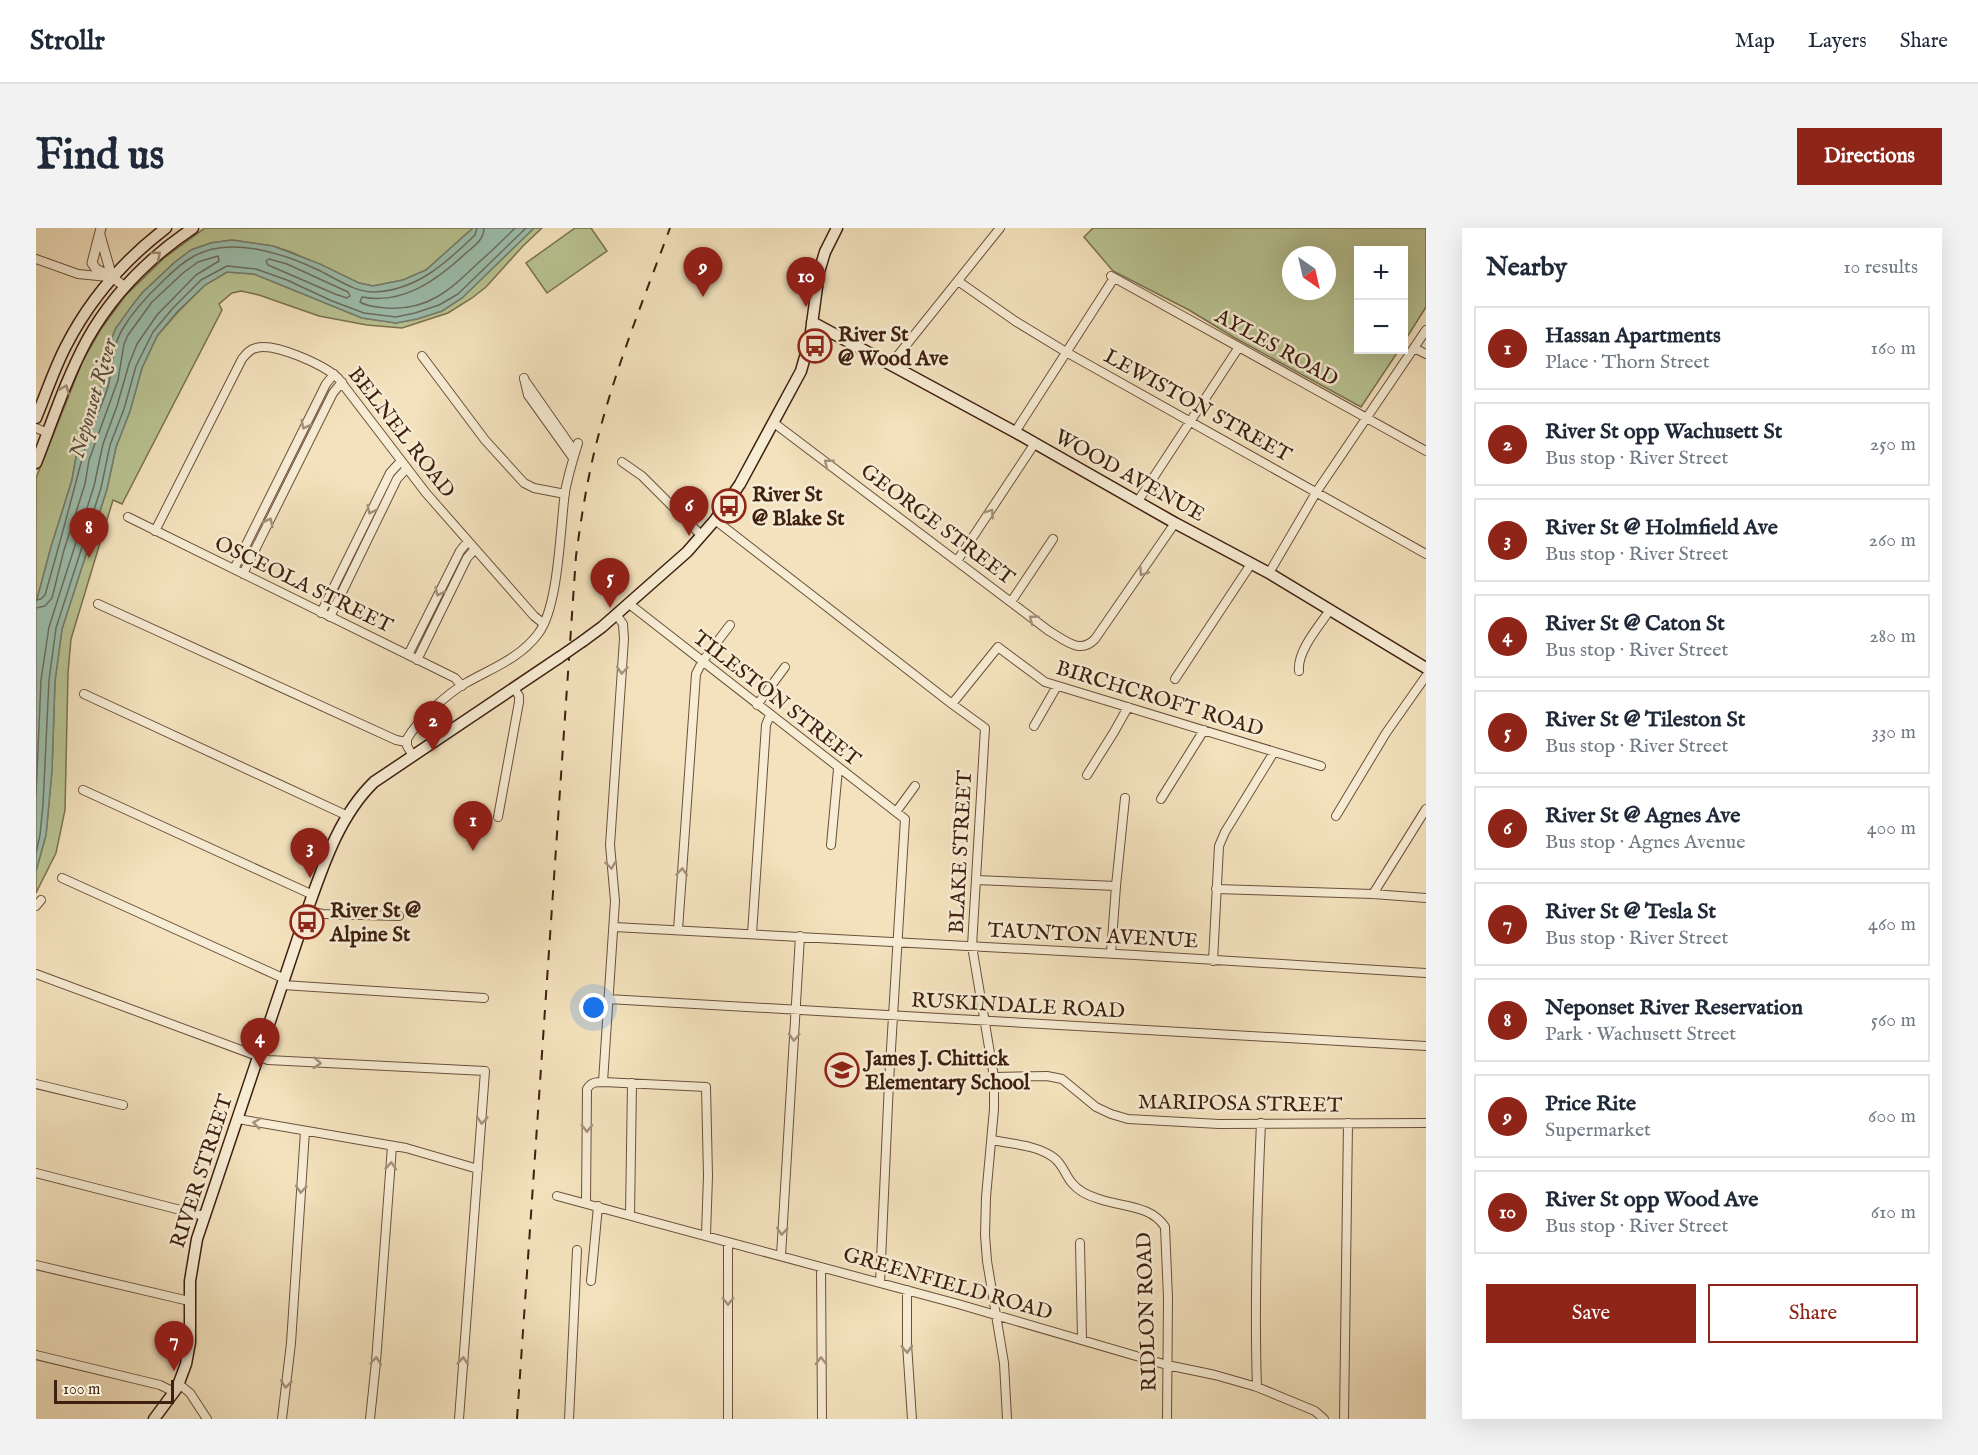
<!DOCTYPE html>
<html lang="en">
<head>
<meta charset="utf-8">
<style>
	:root { --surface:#fff; --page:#f2f2f3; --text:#1f2937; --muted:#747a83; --line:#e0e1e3; --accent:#8f2418 }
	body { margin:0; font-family:"IM FELL English",serif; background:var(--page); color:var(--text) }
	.controls { position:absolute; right:18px; top:18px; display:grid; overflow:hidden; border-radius:0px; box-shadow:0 6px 24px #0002 }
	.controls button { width:54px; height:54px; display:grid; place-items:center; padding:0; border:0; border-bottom:2px solid var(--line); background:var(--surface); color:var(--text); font:30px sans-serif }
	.compass { position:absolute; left:1246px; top:18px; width:54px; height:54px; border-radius:50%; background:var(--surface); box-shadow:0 6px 24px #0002; rotate:146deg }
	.scale { position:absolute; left:18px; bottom:15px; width:120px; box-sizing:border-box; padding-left:6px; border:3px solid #3e1f10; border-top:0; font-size:16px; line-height:21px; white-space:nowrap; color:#3e1f10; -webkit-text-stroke:4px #f7ecd4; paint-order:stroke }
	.you { position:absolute; left:558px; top:780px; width:21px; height:21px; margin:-15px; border:4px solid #fff; border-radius:50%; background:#1a73e8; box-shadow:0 0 0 9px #1a73e833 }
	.badge { display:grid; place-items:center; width:39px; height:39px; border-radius:50%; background:var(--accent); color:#fff; font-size:20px; font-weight:700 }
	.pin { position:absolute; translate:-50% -50px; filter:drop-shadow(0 2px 3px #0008) }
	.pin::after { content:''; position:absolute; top:32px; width:21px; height:18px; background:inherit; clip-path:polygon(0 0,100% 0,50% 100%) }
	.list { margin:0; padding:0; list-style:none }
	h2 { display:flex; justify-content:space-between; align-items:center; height:78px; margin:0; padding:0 24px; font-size:26px }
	h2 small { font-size:20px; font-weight:400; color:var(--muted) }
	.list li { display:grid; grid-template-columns:39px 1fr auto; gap:18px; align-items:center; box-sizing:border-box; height:84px; margin:0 12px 12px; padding:0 12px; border:2px solid var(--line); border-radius:0px }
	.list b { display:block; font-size:22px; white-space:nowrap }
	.list p { margin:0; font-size:20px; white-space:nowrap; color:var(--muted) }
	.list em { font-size:20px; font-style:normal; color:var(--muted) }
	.actions { display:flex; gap:12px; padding:18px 24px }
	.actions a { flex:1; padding:14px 0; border:2px solid var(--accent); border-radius:0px; text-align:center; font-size:21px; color:var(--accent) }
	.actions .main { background:var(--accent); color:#fff }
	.map { position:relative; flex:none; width:1390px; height:1191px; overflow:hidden; border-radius:0px }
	header { display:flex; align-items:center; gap:36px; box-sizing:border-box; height:84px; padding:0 30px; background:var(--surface); border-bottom:2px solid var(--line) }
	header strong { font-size:28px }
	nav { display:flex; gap:33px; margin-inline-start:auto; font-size:21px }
	.intro { display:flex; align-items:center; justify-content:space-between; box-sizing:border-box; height:144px; padding:0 36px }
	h1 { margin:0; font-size:42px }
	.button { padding:15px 27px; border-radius:0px; background:var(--accent); color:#fff; font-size:21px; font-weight:700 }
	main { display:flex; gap:36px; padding:0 36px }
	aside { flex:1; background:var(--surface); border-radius:0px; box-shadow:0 6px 24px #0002 }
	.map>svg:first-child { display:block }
</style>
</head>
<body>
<header>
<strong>Strollr</strong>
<nav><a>Map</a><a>Layers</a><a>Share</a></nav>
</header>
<div class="intro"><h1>Find us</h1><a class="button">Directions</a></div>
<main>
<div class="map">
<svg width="1390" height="1191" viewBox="0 0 1390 1191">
	<rect width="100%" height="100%" fill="#f3e2bd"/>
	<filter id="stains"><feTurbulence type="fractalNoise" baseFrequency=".00333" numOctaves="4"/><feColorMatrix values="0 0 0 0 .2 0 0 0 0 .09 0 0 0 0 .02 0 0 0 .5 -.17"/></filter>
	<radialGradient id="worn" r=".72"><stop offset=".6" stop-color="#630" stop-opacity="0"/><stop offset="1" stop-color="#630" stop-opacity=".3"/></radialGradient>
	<!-- green -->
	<path fill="#b9c392" stroke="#7c7151" stroke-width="1.5" fill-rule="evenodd" d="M169 0H437L390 42 367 52 337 58 323 55 255 24 237 18 196 12 175 15 155 22 139 34 106 65 80 100 75 112 69 148 40 229 36 252 15 319 0 375V250L47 132 65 101 89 68 128 30Z
		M498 0H506L487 18 450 59 436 70 412 85 366 100 331 97 283 88 223 67 205 63 196 65 183 76 186 82 86 276 77 272 35 411 32 445 29 582 20 625 0 665V643L10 607 16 542 19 453 26 401 71 261 80 219 94 183 106 140 121 108 142 84 169 57 191 44 218 46 326 90 360 95 381 91 406 83 426 70Z
		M539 0H555L571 23 511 65 490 35Z
		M1057 0H1390V79L1368 114V22H1322V122H1363L1325 179 1199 110 1153 82 1077 43 1048 9ZM1255 27H1291V63H1255Z"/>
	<!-- water -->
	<path fill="#9cbead" stroke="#767e6e" stroke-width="1.5" d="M437 0H498L426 70 406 83 381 91 360 95 326 90 218 46 191 44 169 57 141 84 121 108 106 140 94 183 80 219 71 261 26 401 19 453 16 542 10 607 0 643V375L15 319 36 252 40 229 69 148 75 112 80 100 95 79 106 65 139 34 155 22 175 15 196 12 237 18 284 36 323 55 337 58 367 52 390 42Z"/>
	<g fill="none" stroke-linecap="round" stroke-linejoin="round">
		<!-- shore -->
		<path stroke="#6d6e5e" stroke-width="1.5" d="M448 0C448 12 438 18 430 25 401 52 367 77 326 69L324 74C332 79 341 79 350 80 392 83 414 62 442 35 455 24 467 12 479 0
			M233 31 251 36 312 64 314 68 311 70 299 66 232 37 230 33Z
			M0 372 5 371 9 367C22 322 34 277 46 231 52 206 64 183 72 159 77 140 76 119 86 102 97 83 111 68 127 53 136 44 147 34 158 28 194 8 246 25 280 41 298 49 319 65 339 64 381 62 410 35 439 7L441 0
			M0 380 9 378 16 370 28 322 49 256 53 232 82 152 88 116 92 107 116 74 147 45 162 34 182 28 183 33 160 47 121 87 101 116 93 136 81 178 67 216 58 258 13 399 5 452 0 568
			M0 625 4 607 7 577 13 452 20 400 65 260 74 217 88 181 100 138 117 104 137 80 165 52 191 38 220 41 251 52 296 73 328 85 360 89 379 85 403 77 422 66 490 0"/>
		<defs>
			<path id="minor" d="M0 31 42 46 72 49
				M1075 48 1390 223
				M922 53 979 93 1030 124 1390 326
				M1378 120 1390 126
				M386 128 449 212 488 255 498 260 529 266
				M855 136 964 0
				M488 150 492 167 537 230
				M488 151 539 224
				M738 195 1013 403C1029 412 1044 427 1059 411L1139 295
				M0 200 12 205
				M979 204 1078 50
				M586 234 606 248 666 308
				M1102 273 1203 119
				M92 289 419 450 426 458
				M679 292 916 476 949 500 936 718 958 849V881L950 969 949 1007 951 1033 968 1135 971 1191
				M119 303 206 131C210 126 214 121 220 120 238 114 288 137 302 150L390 265 498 388 508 396
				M921 333 999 215
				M198 341 290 156 298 146
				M1233 345 1281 263 1390 102
				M207 346 297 165 306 154
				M975 374 1017 311
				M592 375 869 591 853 854 844 1055
				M62 376 360 512 370 514
				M285 385 354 245 365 233
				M294 389 361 251 371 240
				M372 427 424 323 432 313
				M381 432 431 330 439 321
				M1263 443C1261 423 1283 398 1294 382
				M1139 451 1215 336
				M48 466 312 588
				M916 476 962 419 1009 454 1285 538
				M721 477 749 439
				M998 498 1021 458
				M377 528 371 518V511C381 493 412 465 430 455 456 440 483 431 502 406 523 379 524 300 529 264 532 247 537 232 542 215
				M1051 547 1078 504 1092 479
				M47 562 277 667
				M1125 571 1168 502
				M860 584 879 558
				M1300 588 1350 505 1390 448
				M462 589 483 474V468L478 460
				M795 617 802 541
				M26 650 249 751
				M940 652 1080 658
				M1180 661 1337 666 1390 670
				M1337 666 1390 581
				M0 678 5 672
				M271 683 287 686 363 688
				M578 699 1099 727 1390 745
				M642 702 660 446 666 434 694 397
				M716 706 730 497 734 487
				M1075 725 1080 658 1089 570
				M1177 733 1183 618 1189 604 1238 524
				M0 746 232 832 449 843 423 1191
				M247 757 448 770
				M572 771 1390 818
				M958 849 1011 848 1026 851 1060 879 1075 886 1092 891 1183 896 1390 895
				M567 854 579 673 574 617 588 411 587 396 580 386
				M0 856 87 877
				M202 891 370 920 442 941
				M956 912C976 916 1000 917 1017 929 1027 936 1029 947 1036 955 1043 964 1053 968 1063 971 1086 979 1115 977 1129 999L1132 1070 1131 1191
				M0 945 168 988
				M521 968 922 1076 1131 1137 1179 1147 1221 1159 1279 1183 1288 1191
				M550 975 551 861C555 854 560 854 567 854L670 859 672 948 670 1007
				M594 987 596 855
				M1044 1015 1046 1110
				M745 1028 764 708
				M0 1037 153 1073
				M785 1039 786 1191
				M555 1053 562 978
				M871 1062V1116L876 1191
				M0 1127 124 1157 138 1164
				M143 1156 154 1165 171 1191
				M1221 1159C1218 1071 1221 983 1225 895
				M246 1191 255 1115 269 903
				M334 1191 340 1134 356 918
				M533 1191 541 1022
				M692 1191V1015
				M1308 1191 1312 895"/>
			<path id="tertiary" d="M65 0 56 35 60 41 76 49 89 59
				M64 7 76 49"/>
			<path id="secondary" d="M776 94 979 204 1139 295 1233 345 1390 440
				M0 190C10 166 18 141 30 118 54 71 88 32 130 0
				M0 235C16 194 30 151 51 112 76 67 114 29 157 0
				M547 413 566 399 651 324 679 292 704 256 765 143 774 111 783 44 789 24 801 0
				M118 1191 141 1160 150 1136 154 1114V1053L161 1011 271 683C287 638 303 588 338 554L524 429"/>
		</defs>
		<!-- minor casing -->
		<use href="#minor" stroke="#6b503b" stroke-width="10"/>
		<!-- tertiary casing -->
		<use href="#tertiary" stroke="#6b503b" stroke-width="11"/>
		<!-- secondary casing -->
		<use href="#secondary" stroke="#3e1f10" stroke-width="13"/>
		<!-- minor -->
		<use href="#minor" stroke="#f7ecd4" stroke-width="8"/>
		<!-- tertiary -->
		<use href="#tertiary" stroke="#f7ecd4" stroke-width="9"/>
		<!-- secondary -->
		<use href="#secondary" stroke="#f7ecd4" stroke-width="10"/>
		<!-- rail -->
		<path stroke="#3e1f10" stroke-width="2" stroke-dasharray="10 10" stroke-linecap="butt" d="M481 1191 540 328C546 284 553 240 565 198 583 131 610 65 634 0"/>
		<defs>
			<path id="secondary-bridge" d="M524 429 547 413"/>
		</defs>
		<!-- secondary-bridge casing -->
		<use href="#secondary-bridge" stroke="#3e1f10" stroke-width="13" stroke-linecap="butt"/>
		<!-- secondary-bridge -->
		<use href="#secondary-bridge" stroke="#f7ecd4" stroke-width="10"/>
	</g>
	<!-- one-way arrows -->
	<defs><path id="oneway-chevron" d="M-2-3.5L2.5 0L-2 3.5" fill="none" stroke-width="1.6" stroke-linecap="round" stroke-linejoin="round" transform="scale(1.5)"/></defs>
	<g stroke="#a4907c">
		<use href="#oneway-chevron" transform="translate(121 27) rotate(-40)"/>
		<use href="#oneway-chevron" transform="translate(29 161) rotate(-68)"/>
		<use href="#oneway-chevron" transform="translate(269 197) rotate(116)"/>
		<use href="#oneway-chevron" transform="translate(792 235) rotate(-142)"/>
		<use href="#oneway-chevron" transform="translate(335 282) rotate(116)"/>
		<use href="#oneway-chevron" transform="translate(954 285) rotate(-56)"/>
		<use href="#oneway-chevron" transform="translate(233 294) rotate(-64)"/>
		<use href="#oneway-chevron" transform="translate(1107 344) rotate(124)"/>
		<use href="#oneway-chevron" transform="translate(403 364) rotate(116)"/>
		<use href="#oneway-chevron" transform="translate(997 391) rotate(-143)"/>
		<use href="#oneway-chevron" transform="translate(586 442) rotate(94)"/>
		<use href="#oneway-chevron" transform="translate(575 637) rotate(82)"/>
		<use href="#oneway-chevron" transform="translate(646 644) rotate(-86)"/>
		<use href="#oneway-chevron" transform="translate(758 809) rotate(93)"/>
		<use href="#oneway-chevron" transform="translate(281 835) rotate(3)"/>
		<use href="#oneway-chevron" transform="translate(446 892) rotate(94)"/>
		<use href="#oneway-chevron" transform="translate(221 895) rotate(-171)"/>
		<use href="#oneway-chevron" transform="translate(551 900) rotate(91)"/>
		<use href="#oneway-chevron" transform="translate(355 938) rotate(-86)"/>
		<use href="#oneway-chevron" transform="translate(265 961) rotate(94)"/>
		<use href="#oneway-chevron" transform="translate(746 1003) rotate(94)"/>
		<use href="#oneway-chevron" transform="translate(692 1073) rotate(90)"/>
		<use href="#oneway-chevron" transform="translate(871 1121) rotate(87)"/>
		<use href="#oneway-chevron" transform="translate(340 1133) rotate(-85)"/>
		<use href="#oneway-chevron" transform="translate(427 1133) rotate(-86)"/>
		<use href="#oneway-chevron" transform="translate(785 1133) rotate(-91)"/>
		<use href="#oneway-chevron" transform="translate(250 1156) rotate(97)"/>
	</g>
	<!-- icons -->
	<defs>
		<symbol id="bus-ring" viewBox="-11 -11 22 22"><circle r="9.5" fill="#f7ecd4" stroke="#8f2418" stroke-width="1.5"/><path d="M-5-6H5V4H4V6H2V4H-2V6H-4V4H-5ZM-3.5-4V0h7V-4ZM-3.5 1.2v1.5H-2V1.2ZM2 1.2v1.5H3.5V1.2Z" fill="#8f2418"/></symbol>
		<symbol id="school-ring" viewBox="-11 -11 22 22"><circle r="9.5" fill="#f7ecd4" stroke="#8f2418" stroke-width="1.5"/><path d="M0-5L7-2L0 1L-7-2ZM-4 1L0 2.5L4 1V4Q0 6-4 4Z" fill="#8f2418"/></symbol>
	</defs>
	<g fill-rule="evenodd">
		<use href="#bus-ring" x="760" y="99" width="38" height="38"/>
		<use href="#bus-ring" x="674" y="259" width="38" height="38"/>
		<use href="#bus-ring" x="252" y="675" width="38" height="38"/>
		<use href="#school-ring" x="787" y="823" width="38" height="38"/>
	</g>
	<g text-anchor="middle" stroke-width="5" stroke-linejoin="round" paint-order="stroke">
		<!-- poi labels -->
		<g font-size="21" font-weight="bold" fill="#3e1f10" stroke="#f7ecd4" text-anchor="start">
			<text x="802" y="113">River St<tspan x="802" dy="24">@ Wood Ave</tspan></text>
			<text x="716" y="273">River St<tspan x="716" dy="24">@ Blake St</tspan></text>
			<text x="294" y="689">River St @<tspan x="294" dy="24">Alpine St</tspan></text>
			<text x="829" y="837">James J. Chittick<tspan x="829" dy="24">Elementary School</tspan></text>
		</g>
		<!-- street labels -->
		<g font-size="21" fill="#3e1f10" stroke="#f7ecd4">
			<text transform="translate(1241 119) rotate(29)" y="7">AYLES ROAD</text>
			<text transform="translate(1162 177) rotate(29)" y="7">LEWISTON STREET</text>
			<text transform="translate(366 204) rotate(52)" y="7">BELNEL ROAD</text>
			<text transform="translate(1094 247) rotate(29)" y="7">WOOD AVENUE</text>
			<text transform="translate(902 296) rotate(37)" y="7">GEORGE STREET</text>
			<text transform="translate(268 356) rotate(26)" y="7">OSCEOLA STREET</text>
			<text transform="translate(741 470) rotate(38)" y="7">TILESTON STREET</text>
			<text transform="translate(1124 470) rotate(17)" y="7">BIRCHCROFT ROAD</text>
			<text transform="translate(924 624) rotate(-87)" y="7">BLAKE STREET</text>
			<text transform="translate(1057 707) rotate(3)" y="7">TAUNTON AVENUE</text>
			<text transform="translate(982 777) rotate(3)" y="7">RUSKINDALE ROAD</text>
			<text transform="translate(1204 875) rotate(1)" y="7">MARIPOSA STREET</text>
			<text transform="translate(165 943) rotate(-72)" y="7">RIVER STREET</text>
			<text transform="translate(912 1055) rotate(16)" y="7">GREENFIELD ROAD</text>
			<text transform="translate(1110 1084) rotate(-92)" y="7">RIDLON ROAD</text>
		</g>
		<!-- water labels -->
		<g font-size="22" font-style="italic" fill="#5a4f3f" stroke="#f7ecd4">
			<text transform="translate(56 170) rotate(-74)" y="8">Neponset River</text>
		</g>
	</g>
	<rect width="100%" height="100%" filter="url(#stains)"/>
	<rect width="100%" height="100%" fill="url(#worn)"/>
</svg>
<div class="controls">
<button>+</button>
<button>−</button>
</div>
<svg class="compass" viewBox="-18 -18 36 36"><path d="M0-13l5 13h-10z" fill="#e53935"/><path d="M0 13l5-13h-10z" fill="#747a83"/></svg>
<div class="scale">100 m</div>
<div class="you"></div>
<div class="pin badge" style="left:437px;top:623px">1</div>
<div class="pin badge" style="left:397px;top:523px">2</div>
<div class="pin badge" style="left:274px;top:650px">3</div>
<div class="pin badge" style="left:224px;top:840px">4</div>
<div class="pin badge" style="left:574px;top:380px">5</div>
<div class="pin badge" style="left:653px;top:308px">6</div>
<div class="pin badge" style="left:138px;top:1143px">7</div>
<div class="pin badge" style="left:53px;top:330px">8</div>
<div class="pin badge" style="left:667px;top:69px">9</div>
<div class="pin badge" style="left:770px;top:79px">10</div>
</div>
<aside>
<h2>Nearby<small>10 results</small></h2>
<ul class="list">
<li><span class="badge">1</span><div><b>Hassan Apartments</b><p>Place · Thorn Street</p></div><em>160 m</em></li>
<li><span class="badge">2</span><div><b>River St opp Wachusett St</b><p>Bus stop · River Street</p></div><em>250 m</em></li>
<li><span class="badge">3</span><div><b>River St @ Holmfield Ave</b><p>Bus stop · River Street</p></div><em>260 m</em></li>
<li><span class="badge">4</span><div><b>River St @ Caton St</b><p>Bus stop · River Street</p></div><em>280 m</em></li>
<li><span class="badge">5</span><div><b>River St @ Tileston St</b><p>Bus stop · River Street</p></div><em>330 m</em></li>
<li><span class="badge">6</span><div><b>River St @ Agnes Ave</b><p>Bus stop · Agnes Avenue</p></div><em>400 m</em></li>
<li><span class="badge">7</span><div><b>River St @ Tesla St</b><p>Bus stop · River Street</p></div><em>460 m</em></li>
<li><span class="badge">8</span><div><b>Neponset River Reservation</b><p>Park · Wachusett Street</p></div><em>560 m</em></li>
<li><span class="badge">9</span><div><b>Price Rite</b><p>Supermarket</p></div><em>600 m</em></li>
<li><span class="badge">10</span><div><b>River St opp Wood Ave</b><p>Bus stop · River Street</p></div><em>610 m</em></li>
</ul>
<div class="actions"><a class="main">Save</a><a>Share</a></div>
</aside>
</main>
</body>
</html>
